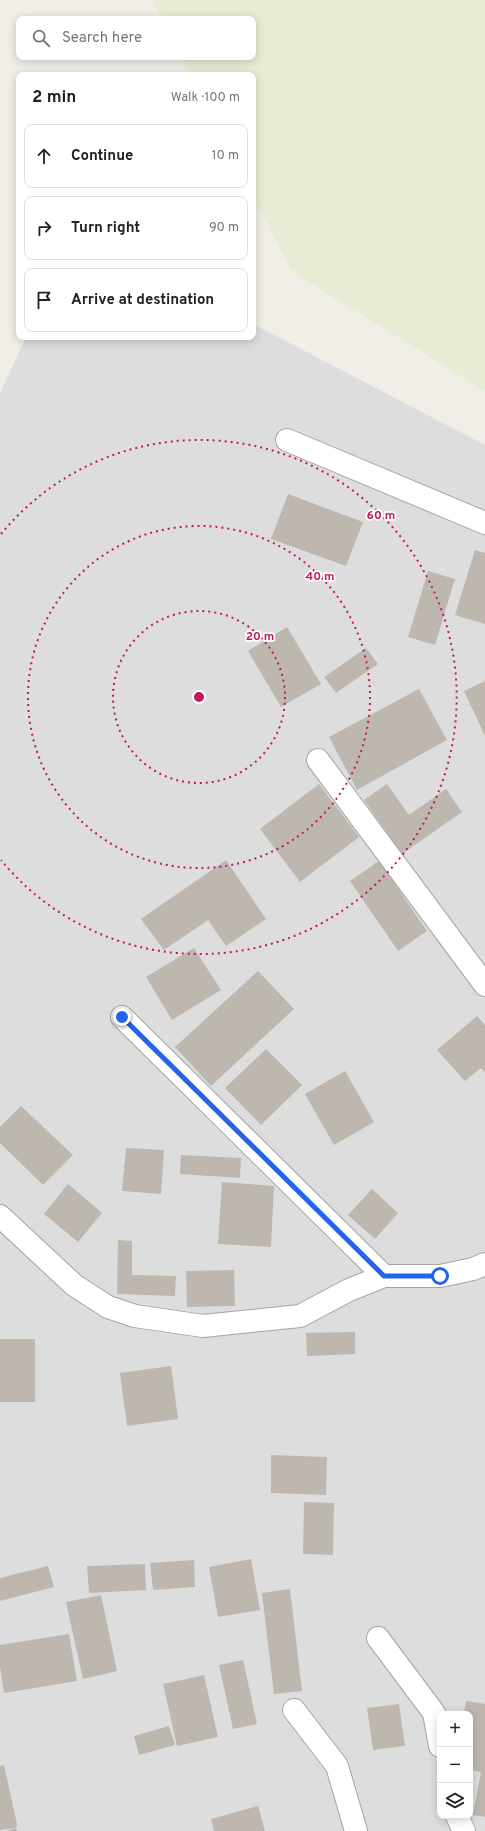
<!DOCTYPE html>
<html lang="en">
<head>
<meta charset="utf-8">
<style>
	:root { --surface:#fff; --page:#f6f6f6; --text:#222; --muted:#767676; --line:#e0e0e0 }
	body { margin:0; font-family:Overpass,sans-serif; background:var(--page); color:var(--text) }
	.controls { position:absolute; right:12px; bottom:12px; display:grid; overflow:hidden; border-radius:8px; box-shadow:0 2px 10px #0003 }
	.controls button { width:36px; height:36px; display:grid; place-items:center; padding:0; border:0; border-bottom:1px solid var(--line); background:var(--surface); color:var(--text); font:20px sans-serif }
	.stop { position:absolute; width:12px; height:12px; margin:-9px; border:3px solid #2563eb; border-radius:50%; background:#fff }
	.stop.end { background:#2563eb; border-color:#fff; box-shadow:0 1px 4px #0008 }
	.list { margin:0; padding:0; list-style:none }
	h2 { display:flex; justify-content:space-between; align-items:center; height:52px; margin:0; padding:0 16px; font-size:17px }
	h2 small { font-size:13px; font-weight:400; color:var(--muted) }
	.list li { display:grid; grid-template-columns:26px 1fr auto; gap:12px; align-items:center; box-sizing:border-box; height:64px; margin:0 8px 8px; padding:0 8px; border:1px solid var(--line); border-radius:8px }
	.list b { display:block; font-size:15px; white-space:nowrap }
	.list em { font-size:13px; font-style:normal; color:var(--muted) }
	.icon { flex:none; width:22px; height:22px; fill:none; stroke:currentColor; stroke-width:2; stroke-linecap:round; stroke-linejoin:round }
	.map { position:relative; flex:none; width:485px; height:1831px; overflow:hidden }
	.search { position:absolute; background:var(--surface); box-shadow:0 2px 10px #0003; left:16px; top:16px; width:240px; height:44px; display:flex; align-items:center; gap:10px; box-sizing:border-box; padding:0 14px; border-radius:8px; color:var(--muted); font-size:15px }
	.panel { position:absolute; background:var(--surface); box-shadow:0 2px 10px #0003; left:16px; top:72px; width:240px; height:268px; border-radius:8px }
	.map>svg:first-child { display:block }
</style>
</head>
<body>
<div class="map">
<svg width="485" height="1831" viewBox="0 0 485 1831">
	<rect width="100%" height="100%" fill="#f0eee7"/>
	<!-- residential -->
	<path fill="#dedddd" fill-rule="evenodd" d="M253 324 485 445V1831H0V393L26 337H253ZM440 1714H470V1816H440Z"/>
	<!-- farmland -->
	<path fill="#e7edd4" d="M152 0H485V391L292 272 253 196V75H191L181 57H253V19H162Z"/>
	<!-- building -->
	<path fill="#bdb7b0" d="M288 494 363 522 346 566 271 539Z
		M475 550 485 553V624L455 615Z
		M428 571 455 579 435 645 408 637Z
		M287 627 321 684 281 707 248 651Z
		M366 648 378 664 336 693 324 677Z
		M485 681V736L464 691Z
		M419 689 447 740 357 790 329 737Z
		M319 784 359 837 300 882 260 829Z
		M387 784 409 815 446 789 462 812 402 854 364 800Z
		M226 860 266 919 226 946 208 920 164 950 141 919Z
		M379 861 427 931 398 951 350 881Z
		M194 948 221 990 172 1020 146 977Z
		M258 971 294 1009 211 1086 175 1047Z
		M477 1016 485 1025V1072L481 1068 465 1081 437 1050Z
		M266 1049 302 1085 261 1125 225 1088Z
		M345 1071 374 1122 334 1145 305 1094Z
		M21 1106 73 1155 43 1185 0 1143V1127Z
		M126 1148 164 1150 161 1194 122 1191Z
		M181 1155 241 1158 240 1178 180 1174Z
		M222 1182 274 1186 271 1247 218 1244Z
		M68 1184 102 1213 78 1242 44 1214Z
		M372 1189 398 1213 375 1239 348 1215Z
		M118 1240 132 1241V1275L176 1276 175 1296 117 1294Z
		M234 1270 235 1306 187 1307 186 1271Z
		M355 1332V1354L307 1356 306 1333Z
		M0 1339H35V1402H0Z
		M171 1366 178 1419 127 1426 120 1373Z
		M271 1455 327 1457 326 1495 271 1493Z
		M304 1502 334 1503 333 1555 303 1554Z
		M251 1559 260 1610 218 1617 209 1567Z
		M194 1560 195 1587 153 1590 150 1563Z
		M145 1564 146 1590 89 1593 87 1566Z
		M48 1566 54 1587 0 1601V1578Z
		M290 1589 302 1691 274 1694 262 1593Z
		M101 1595 117 1671 83 1679 66 1602Z
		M69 1634 77 1681 4 1693 0 1667V1645Z
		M243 1660 257 1724 233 1729 219 1665Z
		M204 1675 218 1737 177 1746 163 1684Z
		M466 1701 485 1704V1817L473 1815 481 1772 470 1770V1714H464Z
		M399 1704 405 1746 373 1750 367 1708Z
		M169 1726 175 1745 139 1755 134 1736Z
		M4 1765 17 1824 16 1828 0 1830V1766Z
		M258 1806 265 1831H214L211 1819Z
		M16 1828 17 1831H6Z"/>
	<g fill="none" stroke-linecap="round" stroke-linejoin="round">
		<defs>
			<path id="minor" d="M287 440 485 523
				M318 760 485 985
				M122 1017 384 1276
				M0 1216 74 1285 108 1307 135 1316 203 1326 300 1316 349 1290 384 1276H440L473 1269 485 1264
				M378 1638 434 1713 440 1746
				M294 1710 337 1766 356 1831
				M457 1816 464 1831"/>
		</defs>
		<!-- minor casing -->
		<use href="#minor" stroke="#a4a4a4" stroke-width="24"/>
		<!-- minor -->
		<use href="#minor" stroke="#fff" stroke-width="22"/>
	</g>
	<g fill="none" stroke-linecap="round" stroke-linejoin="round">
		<!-- route -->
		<path stroke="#2563eb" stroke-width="5" d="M122 1017 384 1276H440"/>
	</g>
	<!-- distance rings -->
	<g fill="none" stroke="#c2185b" stroke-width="2" stroke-dasharray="2 4">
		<circle cx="199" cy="697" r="86"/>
		<circle cx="199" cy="697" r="171"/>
		<path d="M1 534A257 257 0 1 1 1 860"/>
	</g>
	<circle cx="199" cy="697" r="6" fill="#c2185b" stroke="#fff" stroke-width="2"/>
	<g font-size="12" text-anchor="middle" font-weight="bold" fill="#c2185b" stroke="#fff" stroke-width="3.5" stroke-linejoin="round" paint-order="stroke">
		<text x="381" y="519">60 m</text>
		<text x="320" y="580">40 m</text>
		<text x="260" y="640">20 m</text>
	</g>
</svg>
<div class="controls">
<button>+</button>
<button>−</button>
<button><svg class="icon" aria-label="layers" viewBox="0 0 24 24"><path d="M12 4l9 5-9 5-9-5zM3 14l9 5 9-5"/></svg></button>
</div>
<div class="stop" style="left:440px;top:1276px"></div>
<div class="stop end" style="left:122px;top:1017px"></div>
<div class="search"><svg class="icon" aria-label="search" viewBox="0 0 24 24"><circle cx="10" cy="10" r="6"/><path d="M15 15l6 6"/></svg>Search here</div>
<section class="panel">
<h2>2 min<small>Walk · 100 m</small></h2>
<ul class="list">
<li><svg class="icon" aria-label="ahead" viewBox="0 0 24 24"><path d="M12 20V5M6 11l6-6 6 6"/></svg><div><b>Continue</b></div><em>10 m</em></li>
<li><svg class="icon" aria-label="right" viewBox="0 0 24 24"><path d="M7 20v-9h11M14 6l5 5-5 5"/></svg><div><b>Turn right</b></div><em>90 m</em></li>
<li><svg class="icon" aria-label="arrive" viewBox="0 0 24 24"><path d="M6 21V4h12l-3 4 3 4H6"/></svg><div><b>Arrive at destination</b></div></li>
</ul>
</section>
</div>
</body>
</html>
